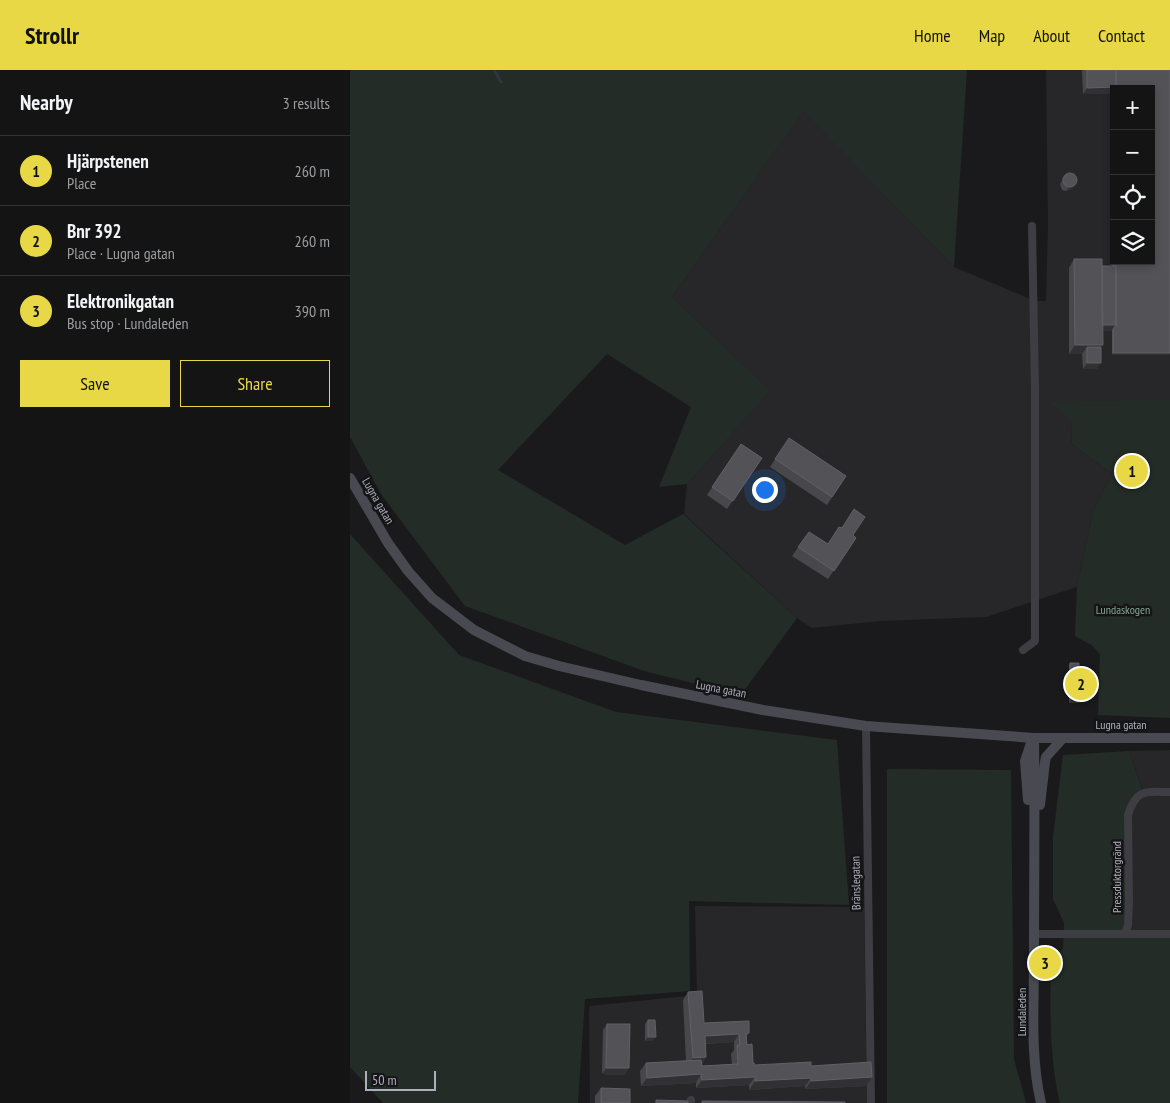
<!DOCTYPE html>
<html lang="en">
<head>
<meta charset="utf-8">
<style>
	:root { --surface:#141415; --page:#1d1d1e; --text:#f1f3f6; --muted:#9d9ea0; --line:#333334; --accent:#e9d845 }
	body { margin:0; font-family:"PT Sans Narrow",sans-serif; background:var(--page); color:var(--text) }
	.controls { position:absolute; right:15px; top:15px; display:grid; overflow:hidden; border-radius:0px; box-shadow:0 2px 8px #0003 }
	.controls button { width:45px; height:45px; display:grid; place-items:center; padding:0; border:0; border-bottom:1px solid var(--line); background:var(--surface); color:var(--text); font:25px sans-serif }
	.scale { position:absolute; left:15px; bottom:12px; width:71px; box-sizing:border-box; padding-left:5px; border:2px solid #adaebb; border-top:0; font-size:14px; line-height:18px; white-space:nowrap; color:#adaebb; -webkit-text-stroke:4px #151517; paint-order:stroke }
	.you { position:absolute; left:414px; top:419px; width:18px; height:18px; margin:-12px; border:4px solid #fff; border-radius:50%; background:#1a73e8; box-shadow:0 0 0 8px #1a73e833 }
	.badge { display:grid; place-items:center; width:32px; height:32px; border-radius:50%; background:var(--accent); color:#111; font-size:16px; font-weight:700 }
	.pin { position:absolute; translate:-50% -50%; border:2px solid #fff; box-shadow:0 1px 5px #0006 }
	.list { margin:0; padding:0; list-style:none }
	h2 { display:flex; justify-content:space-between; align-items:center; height:65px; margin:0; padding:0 20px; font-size:21px }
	h2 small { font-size:16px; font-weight:400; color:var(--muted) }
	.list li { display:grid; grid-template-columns:32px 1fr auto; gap:15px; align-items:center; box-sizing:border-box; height:70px; padding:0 20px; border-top:1px solid var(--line) }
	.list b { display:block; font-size:19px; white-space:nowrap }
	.list p { margin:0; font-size:16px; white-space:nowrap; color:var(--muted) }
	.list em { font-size:16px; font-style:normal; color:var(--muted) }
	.actions { display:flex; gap:10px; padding:15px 20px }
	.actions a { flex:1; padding:11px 0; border:1px solid var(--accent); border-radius:0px; text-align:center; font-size:18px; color:var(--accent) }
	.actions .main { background:var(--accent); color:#111 }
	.icon { flex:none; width:28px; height:28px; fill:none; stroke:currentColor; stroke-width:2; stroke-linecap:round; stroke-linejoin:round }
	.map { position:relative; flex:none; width:820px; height:1033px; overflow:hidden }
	header { display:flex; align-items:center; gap:30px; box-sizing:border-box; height:70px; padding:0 25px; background:var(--accent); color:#111 }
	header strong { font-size:24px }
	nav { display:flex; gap:28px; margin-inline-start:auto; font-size:18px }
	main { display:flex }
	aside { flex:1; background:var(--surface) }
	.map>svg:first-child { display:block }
</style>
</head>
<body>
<header>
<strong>Strollr</strong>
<nav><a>Home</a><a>Map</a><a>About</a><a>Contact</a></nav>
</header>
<main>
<aside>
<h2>Nearby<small>3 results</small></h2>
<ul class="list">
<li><span class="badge">1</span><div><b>Hjärpstenen</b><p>Place</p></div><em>260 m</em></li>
<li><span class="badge">2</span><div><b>Bnr 392</b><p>Place · Lugna gatan</p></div><em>260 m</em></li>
<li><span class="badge">3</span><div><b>Elektronikgatan</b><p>Bus stop · Lundaleden</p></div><em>390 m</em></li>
</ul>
<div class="actions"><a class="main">Save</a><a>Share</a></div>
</aside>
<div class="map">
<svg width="820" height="1033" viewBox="0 0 820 1033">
	<rect width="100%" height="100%" fill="#1a1a1c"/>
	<!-- built -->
	<path fill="#272629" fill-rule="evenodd" d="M696 0H820V329L721 350 722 374 762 404 743 441 727 517 636 547 530 551 462 558 447 548 334 444 337 414 419 321 322 227 453 40 604 197 685 231H696L698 155ZM764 19H801V191H764Z
		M820 680V864H777L776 743 794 723 779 681Z
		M345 836 514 837 517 1033H240L239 936 347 925Z"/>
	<!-- green -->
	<path fill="#242c27" d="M0 0H617L604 197 453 41 322 227 420 321 337 414 309 417 341 337 257 284 148 400 275 475 333 444 447 548 391 625 294 601 115 536 31 424 0 367Z
		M820 329V648L748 645 750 585 743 576 725 566 727 517 743 441 762 404 722 374 721 350 700 332Z
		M0 464 109 585 266 642 487 670 499 835 339 831 340 921 235 929 228 1033H33L0 997Z
		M779 681 794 724 776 743 777 864H820V1033H710C699 987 700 937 701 890L710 883 713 878 714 853 703 829V767L713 685Z
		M537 699 661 700 664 989 676 1033H537Z"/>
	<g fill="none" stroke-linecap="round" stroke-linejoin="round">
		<!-- stream -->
		<path stroke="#303540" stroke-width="3" d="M144 0 151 12"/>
		<!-- street -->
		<path stroke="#3e3d43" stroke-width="8" d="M673 580 685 571V320L682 156
			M516 656 521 1033
			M684 864H775L778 855 779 833 778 745C786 718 796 722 820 722
			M775 864H820
			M341 1033V1030"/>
		<!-- secondary -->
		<path stroke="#494951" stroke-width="10" d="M0 408 38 473 58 501 82 528 124 560 175 586 209 596 291 615 413 640 516 656 684 668H820
			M684 668C685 741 684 815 684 889 684 936 680 986 691 1033
			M678 730 675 691 681 673
			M690 735 695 692 696 687 713 668"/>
	</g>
	<!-- wall -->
	<path fill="#48474b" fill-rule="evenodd" d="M732 0H820V285H762V261H752L753 275 751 277 747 299H733L732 284H719V198L724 189 752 196H762V24H733Z
		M716 104 722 119 716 121 712 120 710 114Z
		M439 368 496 406 477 435 420 397Z
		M391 374 412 388 377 439 357 425Z
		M459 462 478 474 503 465 506 468 478 509 442 486Z
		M720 593 727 603H719V595Z
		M730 603 739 628 736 632 719 633V621L722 617H727V608Z
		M338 922 354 953 399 951 397 967V975L403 993 405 995 461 996 516 1016 455 1019V1016L399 1020V1015L346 1018V1013L291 1016 290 1001 296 993 336 991 333 930ZM384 972V980L381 984 382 994 352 996V994L356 987 355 974Z
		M298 950 303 971H295V954Z
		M257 954 279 998 274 1005 252 1004 253 960Z
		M251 1018 280 1033H245V1026Z"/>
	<!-- shaded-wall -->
	<path fill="#313033" d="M766 17 765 19H764V21L762 24H733L737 18Z
		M725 115 722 119 716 121 719 117Z
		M751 255H766L762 261H747Z
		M725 275H753L747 284 737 277 732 284H719Z
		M763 283H820V285H762Z
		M737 293H751L747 299H733Z
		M720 601H729L727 603H719Z
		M722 628H739L736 632 719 633Z
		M389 964 384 972 349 974 355 966Z
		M298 967H306L303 971H295Z
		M356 987 350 996H337L343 988Z
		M256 998H279L274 1005 252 1004Z
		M351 1004 346 1013 291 1016 297 1008Z
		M405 1007 399 1015 346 1018 352 1010Z
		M522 1007 516 1016 455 1019 461 1011Z
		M461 1008 455 1016 399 1020 405 1011Z"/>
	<!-- building -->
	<path fill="#535257" stroke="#616067" d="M737 0H766V17L737 18Z
		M766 0H820V283H763V259L766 255V196H763V22L764 21V191H801V19H765L766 17Z
		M713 110a7 7 0 1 1 14 0a7 7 0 1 1-14 0Z
		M724 189H752L753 275H725Z
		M752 196H766V255H752Z
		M737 277H751V293H737Z
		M439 368 496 406 482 427 425 389Z
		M391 374 412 388 383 431 362 417Z
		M504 439 515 447 503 465 506 468 484 501 448 477 459 462 478 474 489 457 492 458Z
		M720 593H729V601H720Z
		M730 603H739V628H722V617H730Z
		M352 921 354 953 399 951V963L396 964 397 975 402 974 403 993H404L405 995 461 992V996L521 992 522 1007 461 1011V1008L405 1011V1007L352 1010 351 1004 297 1008 296 993 351 990 352 996 388 994 387 975H390L389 964 355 966 356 987 343 988 338 922Z
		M298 950H305L306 967H298Z
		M257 954H280L279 998H256Z
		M251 1018 280 1019V1033H251Z
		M306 1030 338 1031V1033H306Z
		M352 1031 495 1032V1033H352Z"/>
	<g text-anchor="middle" stroke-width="5" stroke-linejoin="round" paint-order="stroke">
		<!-- street labels -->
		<g font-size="12" fill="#adaebb" stroke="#151517">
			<text transform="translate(28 431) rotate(60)" y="4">Lugna gatan</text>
			<text transform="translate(371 619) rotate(11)" y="4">Lugna gatan</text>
			<text x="771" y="659">Lugna gatan</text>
			<text transform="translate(767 807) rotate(-90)" y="4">Pressduktorgränd</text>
			<text transform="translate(506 813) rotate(-91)" y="4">Bränslegatan</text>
			<text transform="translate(672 942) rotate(-90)" y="4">Lundaleden</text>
		</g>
		<!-- park labels -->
		<g font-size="12" fill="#85a58e" stroke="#151517">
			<text x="773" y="544">Lundaskogen</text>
		</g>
	</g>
</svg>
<div class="controls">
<button>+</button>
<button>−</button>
<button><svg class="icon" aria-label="locate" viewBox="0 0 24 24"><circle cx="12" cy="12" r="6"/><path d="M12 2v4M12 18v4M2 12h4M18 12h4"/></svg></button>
<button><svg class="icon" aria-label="layers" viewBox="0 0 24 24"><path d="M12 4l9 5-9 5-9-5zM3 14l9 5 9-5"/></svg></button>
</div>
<div class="scale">50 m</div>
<div class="you"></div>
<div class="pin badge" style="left:782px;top:401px">1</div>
<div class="pin badge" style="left:731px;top:614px">2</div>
<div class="pin badge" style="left:695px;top:893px">3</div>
</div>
</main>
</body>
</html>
